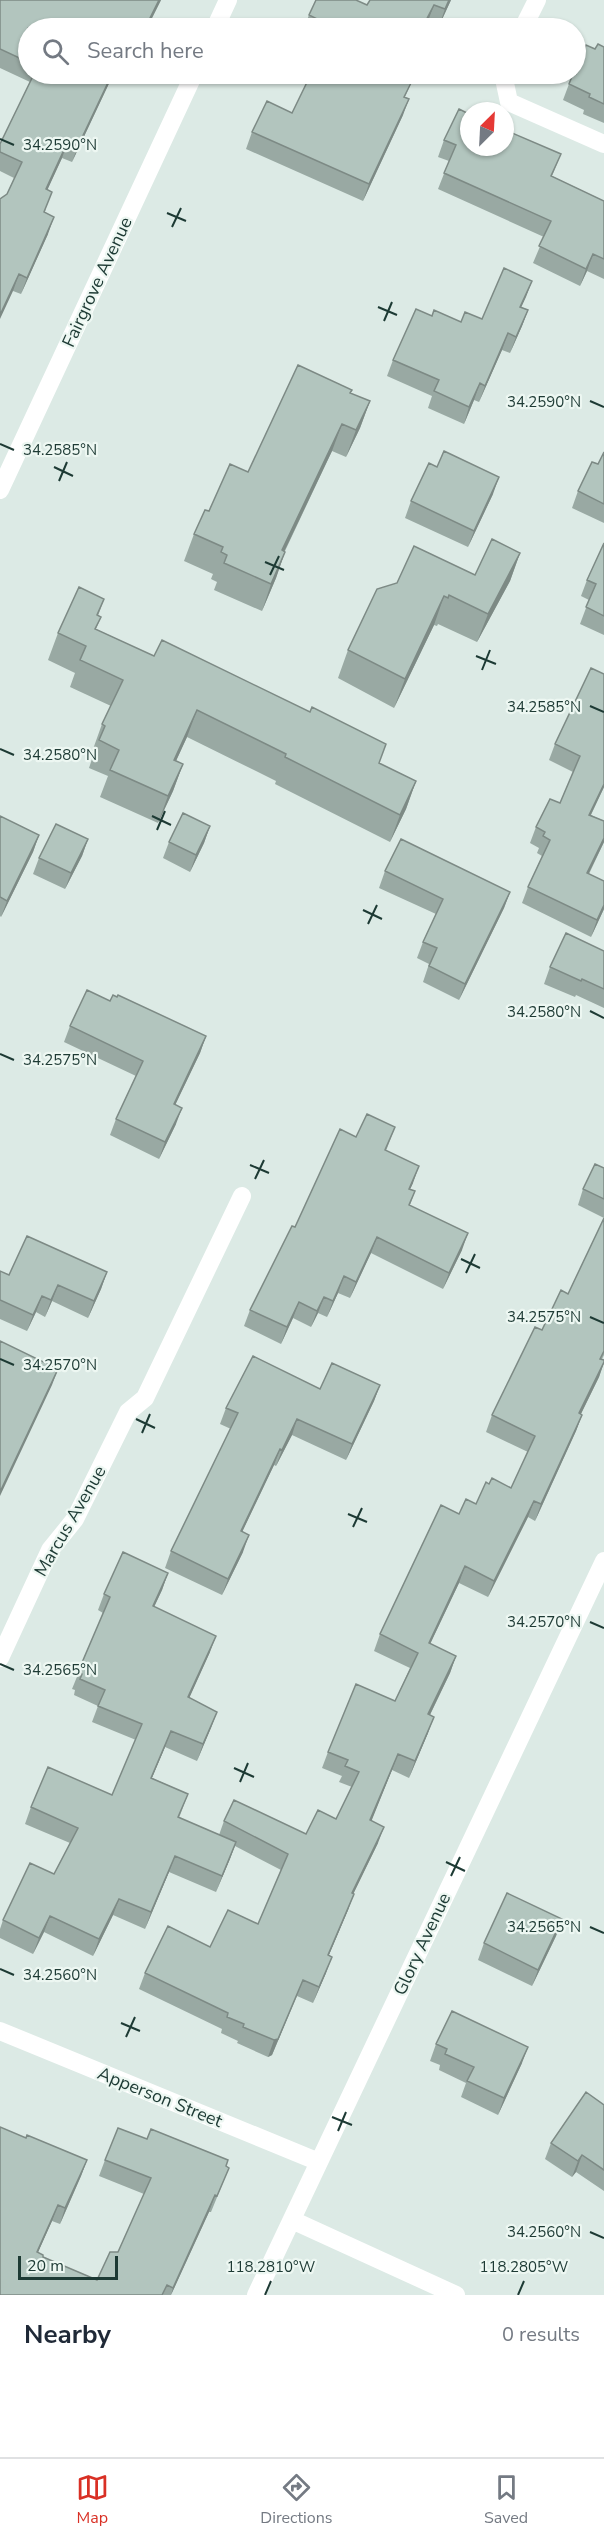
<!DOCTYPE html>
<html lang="en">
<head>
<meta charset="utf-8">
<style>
	:root { --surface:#fff; --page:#f2f2f3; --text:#1f2937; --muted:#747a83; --line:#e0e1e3; --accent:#d93025 }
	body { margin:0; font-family:"Nunito Sans",sans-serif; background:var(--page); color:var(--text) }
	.compass { position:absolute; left:460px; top:102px; width:54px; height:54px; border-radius:50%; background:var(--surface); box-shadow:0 2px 4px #0004; rotate:24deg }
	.scale { position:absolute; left:18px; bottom:15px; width:100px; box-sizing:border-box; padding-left:6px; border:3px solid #1d3a34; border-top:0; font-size:16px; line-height:21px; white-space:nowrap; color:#1d3a34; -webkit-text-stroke:4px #edf7f2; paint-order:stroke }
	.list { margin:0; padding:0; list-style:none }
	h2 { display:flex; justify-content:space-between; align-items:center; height:78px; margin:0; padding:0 24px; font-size:26px }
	h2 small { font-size:20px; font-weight:400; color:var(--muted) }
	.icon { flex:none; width:33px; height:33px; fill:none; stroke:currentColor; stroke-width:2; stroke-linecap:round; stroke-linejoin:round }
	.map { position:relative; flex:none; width:604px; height:2295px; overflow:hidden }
	.search { position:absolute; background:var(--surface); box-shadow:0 2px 4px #0004; left:18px; right:18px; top:18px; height:66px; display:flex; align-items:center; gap:15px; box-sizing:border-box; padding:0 21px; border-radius:33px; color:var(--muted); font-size:22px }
	.sheet { height:162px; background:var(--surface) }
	nav { display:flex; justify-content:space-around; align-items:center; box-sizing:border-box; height:84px; border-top:2px solid var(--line); background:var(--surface); font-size:16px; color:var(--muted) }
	nav a { display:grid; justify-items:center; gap:3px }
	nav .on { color:var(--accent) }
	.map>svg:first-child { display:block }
</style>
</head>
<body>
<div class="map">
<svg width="604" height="2295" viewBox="0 0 604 2295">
	<rect width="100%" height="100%" fill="#dceae5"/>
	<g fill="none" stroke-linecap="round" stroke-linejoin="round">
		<!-- minor -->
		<path stroke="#fff" stroke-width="18" d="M215 28 228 0
			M523 28 537 0
			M503 74 509 102 604 144
			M0 490 194 74
			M0 1658 50 1550 75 1519 128 1412 145 1398 242 1196
			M0 2031 319 2162
			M292 2220 456 2295
			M256 2295 604 1561"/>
	</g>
	<!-- wall -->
	<path fill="#99a9a3" d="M0 0H161L147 28H28V74H125L121 81 112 77 72 162 62 158 47 190 45 213 48 234 21 294 13 291 7 194 14 178 0 171V144L30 82 0 68Z
		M451 0 439 26 428 21 424 28H304L309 15 367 5Z
		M604 47V123L583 114 584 110 563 100 569 84 595 49Z
		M311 74H408L405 80 411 83 405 97 403 115 363 201 246 149 252 132 292 113Z
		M444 140 561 154 552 176 604 201V279L587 271 580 286 533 263 544 237 438 189 449 161 438 157Z
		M532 281 521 307 528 310 522 326 510 353 502 350 479 402 474 400 464 424 428 408 432 396 387 376 393 360 432 316 461 322 482 319Z
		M370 401 360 428 346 457 332 451 285 551 276 578 262 611 214 590 217 582 211 579 213 574 184 561 194 534 209 511 248 472Z
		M604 452V523L572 508 578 491 598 464Z
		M493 494 468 547 405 518 411 501Z
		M604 543V635L580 624 589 600 581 596 587 580Z
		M520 553 510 581 477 642 438 624 437 626 434 625 394 708 338 678 348 650 475 575Z
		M104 599 98 616 101 617 96 629 379 763 416 781 406 809 390 842 275 784 276 781 187 737 176 761 183 764 173 791 158 823 100 797 108 776 89 768 94 753 92 752 102 724 111 706 70 687 75 673 48 660 58 633Z
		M604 674V787L591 815 604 821V842L589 874 604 881V909L591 937 522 903 528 887 542 856 537 853 539 848 530 843 536 827 560 803 573 772 549 760 555 744Z
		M0 816 39 835 33 852 1 917 0 916Z
		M210 826 204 843 190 872 163 858 169 842Z
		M88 839 82 856 65 889 33 874 39 858Z
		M385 871 510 892 504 908 459 1000 423 982 429 964 417 958 423 942 436 914 379 888Z
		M604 951V1008L576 995 575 997 544 984 550 967Z
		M110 1001 206 1036 200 1053 175 1105 176 1124 159 1159 110 1135 116 1119 136 1076 64 1042 70 1026Z
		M395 1127 386 1151 413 1183 410 1189 415 1191 410 1205 462 1250 443 1289 371 1253 350 1298 338 1293 327 1317 318 1313 311 1327 293 1318 281 1344 244 1326 250 1310 295 1227 356 1137Z
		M604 1168V1355L602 1359 604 1363 599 1377 581 1414 582 1415 576 1431 535 1521 528 1517 488 1597 459 1583 430 1644 456 1656 450 1673 430 1715 428 1733 409 1778 392 1770 371 1821 378 1843 353 1894 348 1910 329 1955 326 1973 313 2003 297 1996 272 2055 268 2057 237 2043 238 2041 221 2033 222 2029 139 1989 145 1973 210 1947 258 1924 281 1870 235 1846 216 1892 169 1872 145 1929 113 1915 93 1956 44 1932 33 1954 0 1938V1929L3 1920 54 1874 70 1843 25 1824 31 1807 112 1795 136 1740 92 1722 98 1706 74 1695 75 1690 72 1689 103 1613 98 1610 104 1594 168 1573 162 1590 154 1607 210 1652 189 1698 217 1712 197 1761 165 1747 152 1778 188 1794 179 1818 219 1835 224 1821 306 1834 336 1819 352 1787 339 1782 342 1776 322 1768 328 1752 395 1701 410 1668 374 1651 380 1634 459 1514 476 1504 489 1484 511 1488 528 1452 486 1432 492 1415 542 1330 568 1294 604 1218 578 1205 583 1189Z
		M0 1271 9 1275 107 1272 101 1289 88 1318 52 1301 45 1317 36 1312 27 1331 0 1319Z
		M380 1385 374 1401 346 1460 292 1435 276 1466 274 1465 242 1532 243 1552 222 1595 165 1568 171 1551 231 1429 220 1424 226 1408 320 1389Z
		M562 1919 556 1936 532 1986 478 1960 484 1943Z
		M436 2044 522 2063 498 2115 461 2097 466 2083 439 2070 440 2065 430 2061Z
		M604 2105V2191L576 2172 572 2177 545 2159 551 2143Z
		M26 2138 87 2160 81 2176 60 2224 52 2221 38 2252 43 2257 97 2280 118 2252 144 2194 99 2176 105 2160 147 2139 229 2168 211 2212H209L171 2295H0Z"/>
	<!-- shaded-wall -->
	<path fill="#7d8a85" d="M159 0H161L147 28H145Z
		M449 0H451L439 26 445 9Z
		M434 5 428 21 424 28H422Z
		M112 74H113L112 77 72 162 78 146Z
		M409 99 403 115 363 201 369 184Z
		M68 141 62 158 40 206 46 189Z
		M54 217 48 234 21 294 27 278Z
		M593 254 587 271 580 286 586 269Z
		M19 274 13 291 0 319V315Z
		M532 281 526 297 514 323 520 307Z
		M528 310 522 326 510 353 516 337Z
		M508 333 502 350 479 402 485 386Z
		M480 383 474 400 464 424 469 407Z
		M370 401 360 428 346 457 356 430Z
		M342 424 332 451 272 577 282 550Z
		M499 477 493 494 468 547 474 531Z
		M285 552 276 578 262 611 271 584Z
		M520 553 510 581 477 642 488 614Z
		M444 596 434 625 394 708 405 679Z
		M197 710 187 737 164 787 174 760Z
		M183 764 173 791 158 823 168 796Z
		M416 781 406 809 390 842 400 815Z
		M604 784V787L583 831 589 815Z
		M210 826 204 843 190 872 196 855Z
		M39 835 33 852 1 917 7 901Z
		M604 838V842L581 889 587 873Z
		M88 839 82 856 65 889 71 873Z
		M510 892 504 908 459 1000 465 984Z
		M604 905V909L591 937 597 920Z
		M206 1036 200 1053 168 1120 174 1104Z
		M182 1108 176 1124 159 1159 165 1142Z
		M419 1166 413 1183 403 1205 409 1189Z
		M468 1233 462 1250 443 1289 449 1273Z
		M377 1237 371 1253 350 1298 356 1282Z
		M107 1272 101 1289 88 1318 94 1301Z
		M344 1276 338 1293 327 1317 333 1301Z
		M58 1285 52 1301 45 1317 51 1300Z
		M42 1296 36 1312 27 1331 33 1315Z
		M324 1297 318 1313 311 1327 317 1311Z
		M299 1302 293 1318 281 1344 287 1327Z
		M604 1362 599 1377 573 1430 579 1413Z
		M58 1369 52 1385 0 1496V1492Z
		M380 1385 374 1401 346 1460 352 1444Z
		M582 1415 576 1431 535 1521 541 1504Z
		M297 1419 292 1435 276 1466 282 1450Z
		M280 1449 274 1465 235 1547 241 1531Z
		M534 1501 528 1517 488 1597 494 1581Z
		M249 1535 243 1552 222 1595 228 1579Z
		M465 1566 459 1583 423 1659 429 1643Z
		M168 1573 162 1590 147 1622 153 1606Z
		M216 1636 210 1652 182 1714 188 1697Z
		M456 1656 450 1673 422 1731 428 1714Z
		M217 1712 211 1728 197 1761 203 1744Z
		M434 1717 428 1733 409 1778 415 1761Z
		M171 1731 165 1747 145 1794 151 1778Z
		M398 1754 392 1770 365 1837 370 1820Z
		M384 1827 378 1843 346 1909 352 1893Z
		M236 1842 230 1859 216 1892 222 1876Z
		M175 1856 169 1872 145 1929 151 1912Z
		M354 1894 348 1910 322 1971 328 1955Z
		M119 1899 113 1915 93 1956 99 1939Z
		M50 1916 44 1932 33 1954 39 1938Z
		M562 1919 556 1936 532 1986 538 1970Z
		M332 1957 326 1973 313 2003 319 1987Z
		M303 1980 272 2055 268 2057 274 2040Z
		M528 2047 522 2063 498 2115 504 2098Z
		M582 2155 576 2172 572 2177 578 2161Z
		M87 2160 81 2176 60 2224 65 2208Z
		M215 2195 209 2212 171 2295 173 2288Z
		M58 2205 52 2221 31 2268 37 2252Z"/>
	<!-- building -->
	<path fill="#b2c5be" stroke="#7d8a85" stroke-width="1.5" d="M0 0H159L145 28H28V62L0 49Z
		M316 0H356L367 5 370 0H449L445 9 434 5 422 28H332L333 27 309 15Z
		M598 44 604 47V104L589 97 590 94 569 84 573 74H576V69L586 45 595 49Z
		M34 74H112L78 146 68 141 46 189 52 192 44 212 54 217 27 278 19 274 0 315V199L7 194 22 162 0 152V144Z
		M311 74H406L404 80 411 83 404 97 409 99 369 184 252 132 267 101 292 113Z
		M459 109 469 114V147H505V130L561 154 551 176 604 201V259L593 254 586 269 539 246 551 221 444 173 456 145 444 140Z
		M504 268 532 281 520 307 528 310 516 337 508 333 485 386 480 383 469 407 434 391 439 380 393 360 416 309 432 316 434 310 461 322 465 312 482 319Z
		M298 365 352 390 350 393 370 401 356 430 342 424 282 550 285 552 271 584 224 563 227 555 221 552 223 547 194 534 205 510 209 511 230 464 248 472Z
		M444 451 499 477 474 531 411 501 429 463 437 467Z
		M604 452V504L578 491 592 462 598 464Z
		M492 539 520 553 488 614 449 595 448 598 444 596 405 679 348 650 377 589 397 583 414 546 475 575Z
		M604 543V616L586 607 596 584 587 580Z
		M79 587 104 599 97 615 101 617 95 629 154 656 162 640 310 712 312 707 386 744 379 763 416 781 400 815 285 757 286 754 197 710 174 760 183 764 168 796 110 770 119 750 99 740 105 726 102 724 123 680 80 660 86 646 58 633Z
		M591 668 604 674V784L589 815 604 821V838L587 873 604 881V905L597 920 528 887 550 840 543 836 545 832 536 827 550 799 560 803 580 756 555 744Z
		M183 813 210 826 196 855 169 842Z
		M0 816 39 835 7 901 0 897Z
		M56 824 88 839 71 873 39 858Z
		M401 839 510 892 465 984 429 966 437 948 423 942 443 899 385 871Z
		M566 933 604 951V989L582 979 581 981 550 967Z
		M87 990 110 1001 113 995 117 997 118 995 206 1036 174 1104 182 1108 165 1142 116 1119 143 1061 70 1026Z
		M367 1114 395 1127 385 1150 419 1166 409 1189 415 1191 409 1205 468 1233 449 1273 377 1237 356 1282 344 1276 333 1301 324 1297 317 1311 299 1302 287 1327 250 1310 292 1226 295 1227 340 1129 356 1137Z
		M595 1164 604 1168V1199L583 1189Z
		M604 1218V1351L600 1359 604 1360V1362L579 1413 582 1415 541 1504 534 1501 494 1581 465 1566 429 1643 456 1656 428 1714 434 1717 415 1761 398 1754 370 1820 384 1827 352 1893 354 1894 328 1955 332 1957 319 1987 303 1980 278 2039 274 2040 243 2027 244 2024 227 2017 228 2013 145 1973 168 1926 210 1947 228 1910 258 1924 288 1854 224 1821 234 1800 306 1834 318 1810 336 1819 359 1772 345 1766 348 1760 328 1752 356 1684 395 1701 418 1653 380 1634 441 1505 459 1514 466 1499 476 1504 486 1482 489 1484 492 1478 511 1488 535 1436 492 1415 535 1327 542 1330 561 1290 568 1294Z
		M27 1236 107 1272 94 1301 58 1285 51 1300 42 1296 33 1315 0 1300V1271L9 1275Z
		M0 1341 58 1369 0 1492Z
		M253 1356 320 1389 332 1363 380 1385 352 1444 297 1419 282 1450 280 1449 241 1531 249 1535 228 1579 171 1551 238 1413 226 1408Z
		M123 1552 168 1573 153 1606 216 1636 188 1697 217 1712 203 1744 171 1731 151 1778 188 1794 178 1817 236 1842 222 1876 175 1856 151 1912 119 1899 99 1939 50 1916 39 1938 3 1920 30 1863 54 1874 78 1828 31 1807 48 1767 112 1795 142 1724 98 1706 105 1690 80 1679 82 1674 78 1672 110 1597 104 1594Z
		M507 1893 562 1919 538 1970 484 1943Z
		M452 2011 528 2047 504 2098 467 2081 474 2067 445 2054 447 2049 436 2044Z
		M586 2092 604 2105V2170L582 2155 578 2161 551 2143Z
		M0 2127 26 2138 27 2135 87 2160 65 2208 58 2205 37 2252 43 2255V2257L97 2280 110 2252H118L151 2178 105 2160 118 2128 147 2139 151 2129 228 2160 226 2166 229 2168 217 2196 215 2195 173 2288 167 2285 162 2295H0Z"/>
	<!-- ticks -->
	<path fill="none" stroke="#1d3a34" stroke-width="2" d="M0 139 14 145M167 213 186 221M172 227 181 208M378 307 397 315M384 321 392 302M590 401 604 407M0 444 14 450M54 467 73 476M59 481 67 462M265 562 284 570M270 575 279 556M476 656 496 664M482 670 490 650M590 706 604 712M0 749 14 755M152 816 171 825M157 830 165 811M363 910 382 919M368 924 377 905M590 1011 604 1018M0 1054 14 1060M250 1165 269 1173M255 1179 264 1160M461 1259 480 1268M466 1273 475 1254M590 1317 604 1323M0 1359 14 1365M136 1419 155 1428M142 1433 150 1414M348 1514 367 1522M353 1527 362 1508M590 1622 604 1628M0 1664 14 1670M234 1768 254 1777M240 1782 248 1763M446 1862 465 1871M451 1876 460 1857M590 1927 604 1933M0 1969 14 1975M121 2023 140 2031M126 2037 135 2017M332 2117 352 2125M338 2131 346 2112M590 2232 604 2238M265 2295 271 2281M518 2295 524 2281"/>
	<g text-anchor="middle" stroke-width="4.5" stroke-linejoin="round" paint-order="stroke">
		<!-- street labels -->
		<g font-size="18" fill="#1d3a34" stroke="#edf7f2">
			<text transform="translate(97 282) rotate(-65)" y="6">Fairgrove Avenue</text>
			<text transform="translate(70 1521) rotate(-60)" y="6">Marcus Avenue</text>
			<text transform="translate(422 1944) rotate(-65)" y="6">Glory Avenue</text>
			<text transform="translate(160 2097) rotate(22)" y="6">Apperson Street</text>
		</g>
	</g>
	<g font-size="15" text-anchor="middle" fill="#1d3a34" stroke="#edf7f2" stroke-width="4.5" stroke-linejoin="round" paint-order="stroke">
		<text x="60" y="150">34.2590°N</text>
		<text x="544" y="407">34.2590°N</text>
		<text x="60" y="455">34.2585°N</text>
		<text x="544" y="712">34.2585°N</text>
		<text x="60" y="760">34.2580°N</text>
		<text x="544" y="1017">34.2580°N</text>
		<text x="60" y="1065">34.2575°N</text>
		<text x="544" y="1322">34.2575°N</text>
		<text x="60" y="1370">34.2570°N</text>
		<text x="544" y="1627">34.2570°N</text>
		<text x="60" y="1675">34.2565°N</text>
		<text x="544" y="1932">34.2565°N</text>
		<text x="60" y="1980">34.2560°N</text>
		<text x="544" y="2237">34.2560°N</text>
		<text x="271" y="2272">118.2810°W</text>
		<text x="524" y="2272">118.2805°W</text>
	</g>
</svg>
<svg class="compass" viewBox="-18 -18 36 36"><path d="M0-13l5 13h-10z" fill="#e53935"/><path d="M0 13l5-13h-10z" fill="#747a83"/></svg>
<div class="scale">20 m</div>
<div class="search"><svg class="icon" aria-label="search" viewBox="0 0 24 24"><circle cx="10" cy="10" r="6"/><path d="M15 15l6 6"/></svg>Search here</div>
</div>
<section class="sheet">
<h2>Nearby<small>0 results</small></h2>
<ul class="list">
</ul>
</section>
<nav>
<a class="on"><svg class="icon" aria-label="map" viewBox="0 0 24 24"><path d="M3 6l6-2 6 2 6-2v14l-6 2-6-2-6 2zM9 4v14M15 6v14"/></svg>Map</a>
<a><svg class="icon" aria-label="directions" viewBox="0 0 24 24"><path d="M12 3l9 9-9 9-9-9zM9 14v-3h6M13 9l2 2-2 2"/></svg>Directions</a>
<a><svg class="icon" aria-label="saved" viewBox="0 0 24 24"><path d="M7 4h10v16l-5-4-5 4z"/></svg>Saved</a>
</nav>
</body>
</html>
